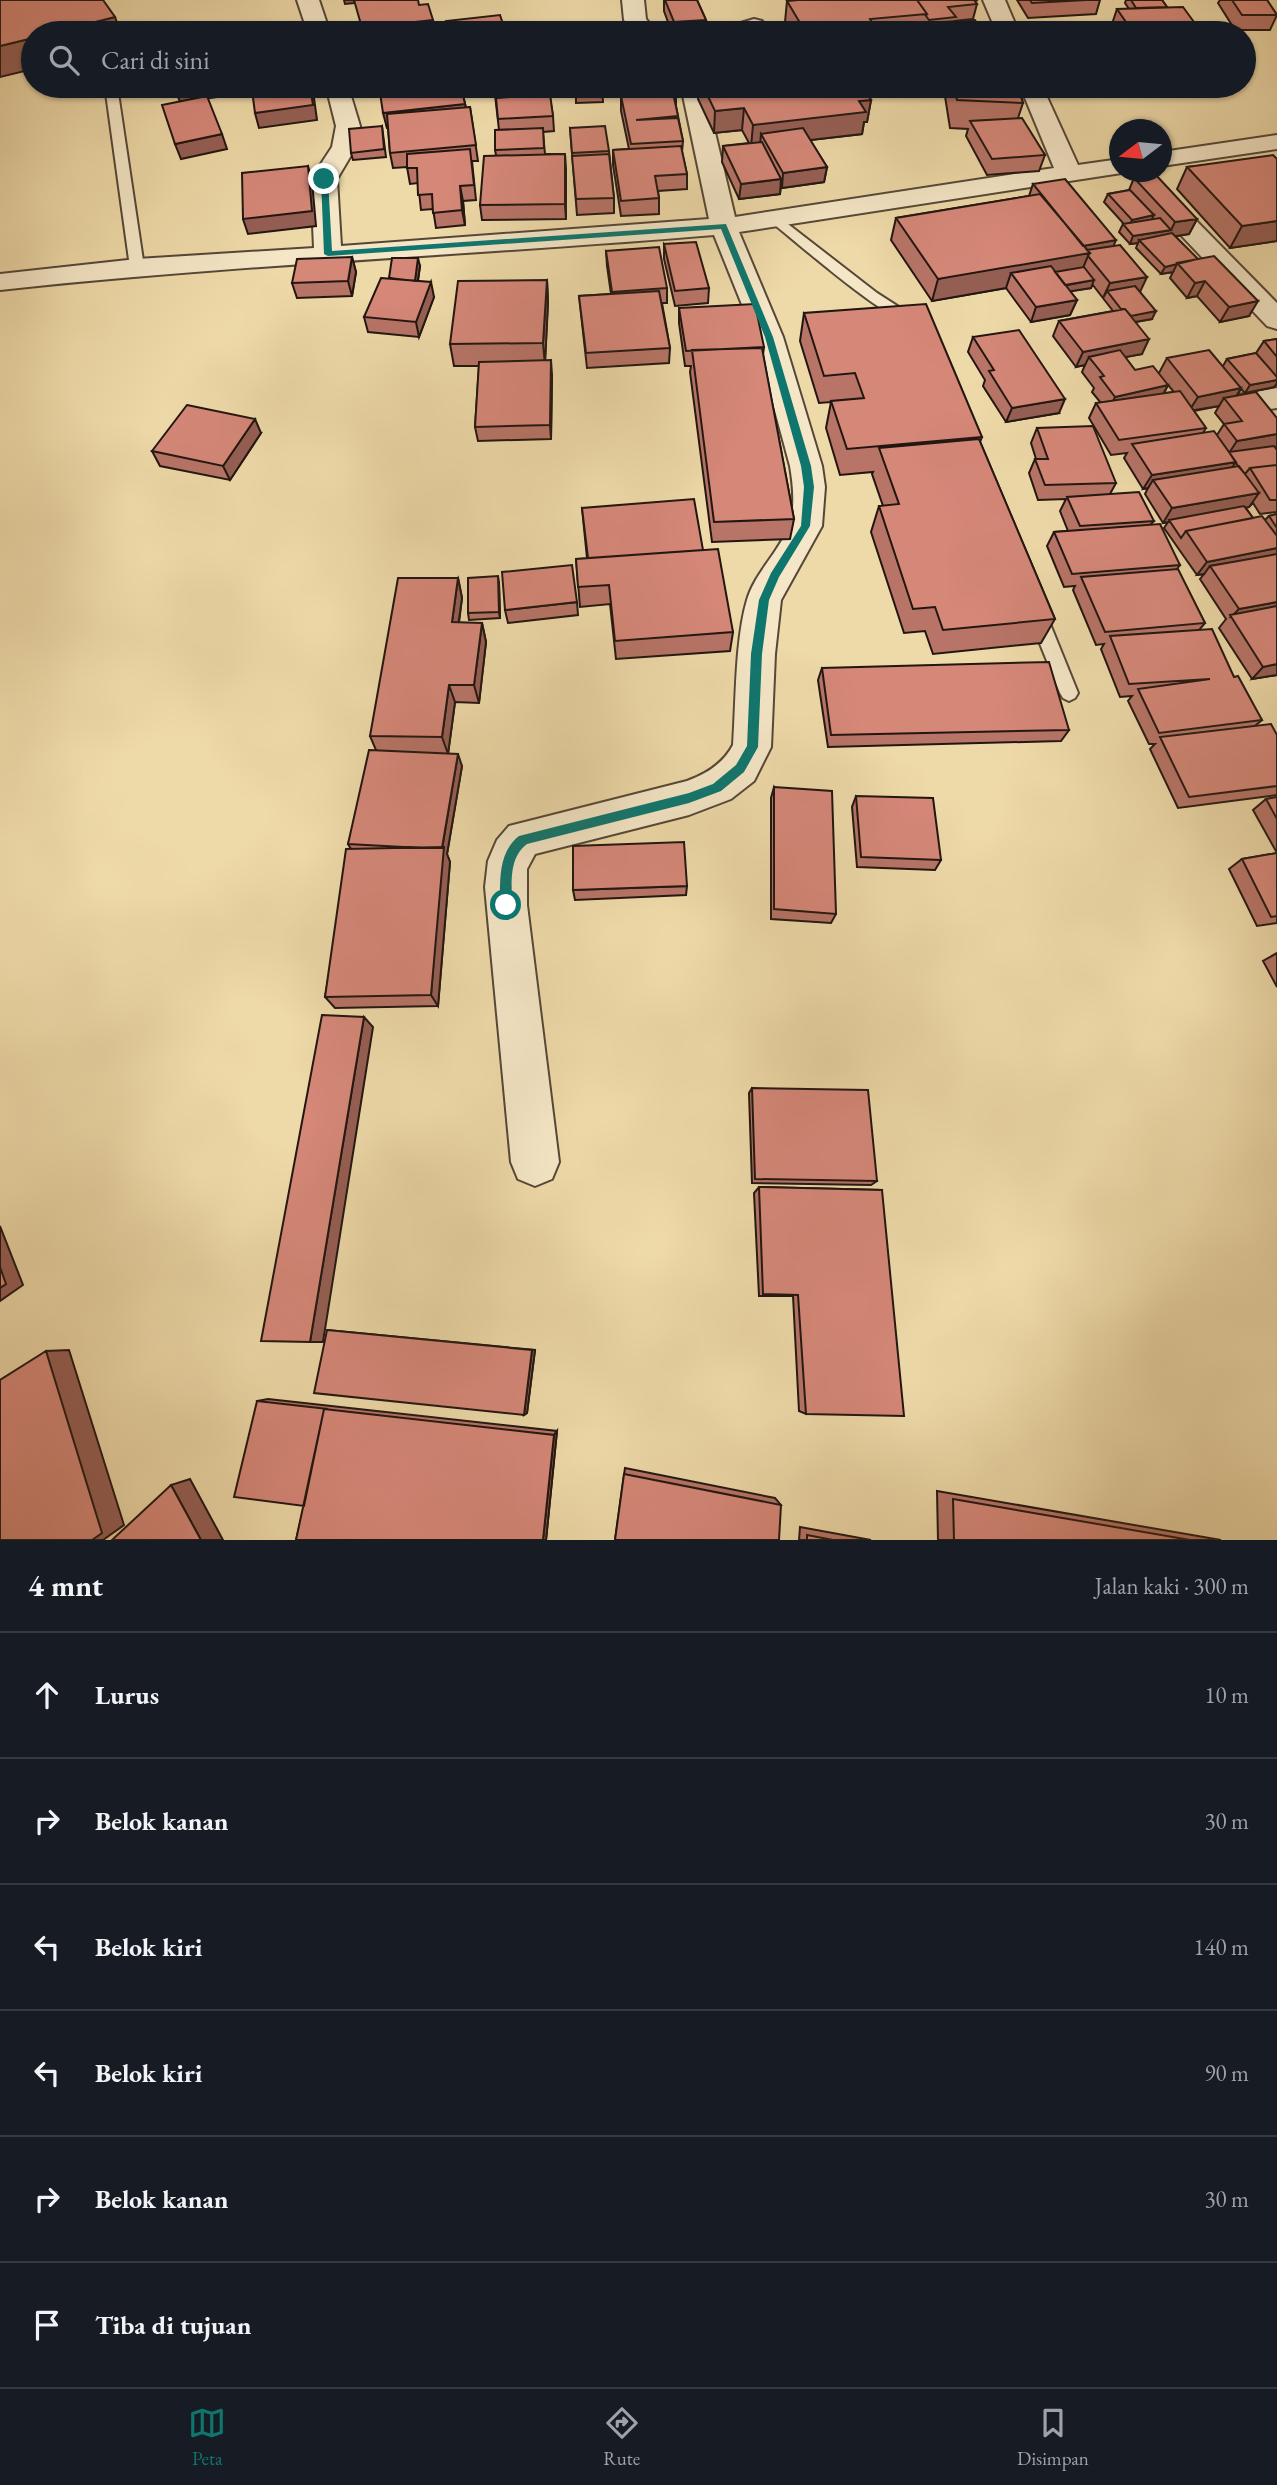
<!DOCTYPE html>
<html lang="id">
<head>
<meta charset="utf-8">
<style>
	:root { --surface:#171b24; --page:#242831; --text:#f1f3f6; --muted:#9ea1a6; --line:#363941; --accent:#0f766e }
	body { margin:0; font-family:"EB Garamond",serif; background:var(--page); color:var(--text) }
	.compass { position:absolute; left:1109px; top:119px; width:63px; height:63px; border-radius:50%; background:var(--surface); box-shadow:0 2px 5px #0004; rotate:254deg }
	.stop { position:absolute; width:21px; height:21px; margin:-16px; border:5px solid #0f766e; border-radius:50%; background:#fff }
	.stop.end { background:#0f766e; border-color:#fff; box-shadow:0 2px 7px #0008 }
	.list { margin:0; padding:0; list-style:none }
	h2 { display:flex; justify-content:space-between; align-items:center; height:91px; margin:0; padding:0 28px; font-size:30px }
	h2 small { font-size:23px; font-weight:400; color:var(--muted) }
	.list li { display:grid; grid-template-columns:46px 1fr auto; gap:21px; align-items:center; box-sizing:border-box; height:126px; padding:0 28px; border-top:2px solid var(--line) }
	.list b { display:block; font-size:26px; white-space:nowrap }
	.list em { font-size:23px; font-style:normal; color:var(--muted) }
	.icon { flex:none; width:38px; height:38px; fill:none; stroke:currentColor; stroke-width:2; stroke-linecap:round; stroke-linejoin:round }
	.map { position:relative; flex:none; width:1277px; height:1540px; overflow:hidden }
	.search { position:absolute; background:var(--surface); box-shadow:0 2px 5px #0004; left:21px; right:21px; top:21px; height:77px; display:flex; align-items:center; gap:18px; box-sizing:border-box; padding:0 24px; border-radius:38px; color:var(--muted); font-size:26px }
	.sheet { height:847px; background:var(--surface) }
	nav { display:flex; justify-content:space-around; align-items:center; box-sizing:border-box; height:98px; border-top:2px solid var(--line); background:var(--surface); font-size:19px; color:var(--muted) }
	nav a { display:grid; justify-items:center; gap:4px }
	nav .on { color:var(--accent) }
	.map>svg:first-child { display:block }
</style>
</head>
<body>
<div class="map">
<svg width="1277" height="1540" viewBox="0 0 1277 1540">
	<rect width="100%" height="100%" fill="#eed9a8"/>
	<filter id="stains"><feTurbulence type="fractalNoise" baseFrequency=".00286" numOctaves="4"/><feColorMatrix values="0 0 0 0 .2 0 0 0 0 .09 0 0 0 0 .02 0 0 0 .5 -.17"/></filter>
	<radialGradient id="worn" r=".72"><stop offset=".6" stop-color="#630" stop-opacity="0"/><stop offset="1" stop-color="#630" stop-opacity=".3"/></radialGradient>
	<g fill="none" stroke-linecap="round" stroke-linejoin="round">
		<defs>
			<path id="service" d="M105 86H117L144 267 137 271 130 267Z
				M775 214 877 293 916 318V324C895 329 792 238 770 221V215Z
				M1037 607 1043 609 1046 614 1078 693 1075 698 1069 701 1063 698 1060 693 1028 614 1031 609Z"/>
			<path id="minor" d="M297 0H319L330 33H308Z
				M622 0H644L646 19 657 33H635L624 20Z
				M983 0H1005L1019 33H997Z
				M754 19 762 21 765 26C755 37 735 34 721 33L724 28Z
				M326 86H348L360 126 356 147 337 179 341 246 709 219 681 86H704L735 217 1054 168 1020 86H1042L1078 165 1120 159V172H1128L739 232 783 337 822 466 825 487 822 526 781 600 775 654 771 747 754 781 731 799 689 815 535 854 527 869V905L559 1162 552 1179 535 1186 518 1179 511 1162 485 887 488 861 497 840 509 826 687 781C706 774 723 764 733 745 736 703 735 640 747 600 755 572 781 550 789 525 796 508 793 484 790 466L755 337 714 235C476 255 237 264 0 290V274L137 259 314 248 311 179 332 147 336 126Z
				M1277 135V149L1162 166V152Z
				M1155 185 1164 188 1277 303V329L1267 326 1146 198 1142 193 1146 188Z
				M1277 388V408L1238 414 1227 411 1223 404 1227 397Z"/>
		</defs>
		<!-- service casing -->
		<use href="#service" stroke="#554737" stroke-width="4"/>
		<!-- minor casing -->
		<use href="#minor" stroke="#554737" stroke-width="4"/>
		<!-- service -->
		<use href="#service" fill="#f4e6c6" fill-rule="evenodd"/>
		<!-- minor -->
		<use href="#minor" fill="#f4e6c6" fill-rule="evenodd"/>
	</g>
	<!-- wall -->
	<path fill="#b77467" stroke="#221611" stroke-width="2" fill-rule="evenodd" d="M664 0H697L706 20 705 33H672L664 11Z
		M799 0H978L975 1 977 4 973 19 955 21V22L983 33H791L785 22 787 1Z
		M1017 0H1100L1096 14 1028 18Z
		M1126 0H1162L1167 7 1194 22 1212 33H1118L1112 24 1117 9H1129L1125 3Z
		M1220 0H1267L1277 15 1270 30H1235L1218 3Z
		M374 86H461L466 108 470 107 478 161H472L476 200 463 201 465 225 436 228 433 209 421 210 418 183 410 184 407 167 393 168 390 153 388 128H387L379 86 374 87Z
		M494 86H548L553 116 554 131 543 132 545 154H565L566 219 482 220 480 205 496 155 495 150 499 130Z
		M576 86H602L603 102 576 103Z
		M623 86H676V106L683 141 682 152 687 174V189L658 191 659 198V214L621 216 613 165V150L629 149 621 111V96L625 95Z
		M699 86H871L862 87 871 100 867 122H864L862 134 810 140 827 167 824 182 782 188 781 186 780 194 739 199 722 162 723 146 749 143 742 130 714 133 698 99Z
		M895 86H1018L1023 103 1018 118 1045 155 1039 171 987 175 966 136 968 129 950 128 944 90 898 92Z
		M1151 86H1228L1227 88 1155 91Z
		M382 126 386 157 353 160 351 153Z
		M570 128 609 151 614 198V213L577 215Z
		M1277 159V241L1230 248 1177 189 1187 167Z
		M1134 178 1197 219 1189 234 1175 236 1249 316 1220 322 1197 296 1187 298 1170 278 1173 272 1161 274 1136 248 1138 243 1130 244 1119 232 1123 224H1124L1104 202 1108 194 1129 190Z
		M1033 184 1114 246 1140 292 1152 319 1136 322 1142 354 1125 357 1135 370 1159 373 1167 358 1223 366 1227 359 1256 353 1264 341 1277 339V384L1274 387 1245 393 1241 389 1237 396 1277 450V512L1260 514 1253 503 1249 507 1246 508 1253 518 1265 520 1269 516 1277 514V675L1252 679 1219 628 1226 619 1200 579 1204 574 1197 575 1164 528 1168 522 1163 523 1145 494 1148 488 1143 489 1124 458 1127 453 1111 455 1089 418 1096 403H1101L1092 392 1094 388 1082 372 1085 365 1076 367 1053 336 1059 321 1113 311 1092 284 1091 288 1070 291 1077 300 1070 315 1031 322 1006 288 932 301 891 240 896 218 1029 196ZM1168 385 1174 392 1164 393ZM1219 406 1215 413 1224 424 1217 435 1203 433 1206 428 1194 411Z
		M664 244 709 288 708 303 675 306 664 259Z
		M606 251 667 288V303H662L670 348 669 363 587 368 579 296 611 294 607 266Z
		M352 257 356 272 352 296 297 298 292 283Z
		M420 266 418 281 434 297 419 337 368 332 364 317 389 278Z
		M547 280 548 302 545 360 552 375 551 439 478 441 475 427 479 366H454L450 344Z
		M679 308 764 347 763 355 794 519 790 539 712 542 690 372 691 366H685L679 323Z
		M804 313 982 437 980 442 1055 619 1041 643 933 654 925 631 904 633 871 532 879 506H883L872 474 873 472 840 475 826 428 831 402 819 403 800 341Z
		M973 337 1059 413 1006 422 983 386 985 380 968 352Z
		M1037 428 1116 483 1110 494 1154 521 1151 524 1180 565 1177 569 1205 623 1199 630 1234 677 1262 720 1256 725 1277 735V795L1178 808 1150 749 1155 744H1149L1128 701 1132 696 1120 697 1101 649 1104 644 1096 645 1073 590 1075 586 1064 587 1047 546 1054 532 1068 531 1060 511 1066 499 1038 500 1029 473 1035 459H1036L1031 443Z
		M261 433 230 480 160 466 152 451Z
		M582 508 703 550 733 632 730 651 616 659 610 604 580 607 576 559 587 558Z
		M458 578 462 598 459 623H482L486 642 479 703 455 702 448 754 462 766 447 854 450 862 438 1006 335 1008 325 997 351 849 348 844 376 750 370 736Z
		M499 583 500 618 469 620 468 613Z
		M577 602 578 615 508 623 505 610Z
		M822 668 1069 730 1061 741 828 747 818 680Z
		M774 787 836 914 831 923 771 919V798Z
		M856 796 941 860 935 870 857 867 852 807Z
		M1277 797V853L1253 810 1266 799Z
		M1277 853V923L1257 926 1229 869 1242 859Z
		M687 886 686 895 575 900 573 890Z
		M1277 953V987L1263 961Z
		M752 1088 877 1181 871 1185 752 1183 749 1093Z
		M759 1187 882 1190 806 1414 799 1411 793 1296H759L754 1193Z
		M327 1330 535 1350 527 1413 524 1415Z
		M268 1399 557 1431 546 1540H296L304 1506 257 1401Z
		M625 1468 775 1498 781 1505 615 1540Z
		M937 1491 1221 1540H938Z
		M800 1527 871 1540H799Z"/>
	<!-- shaded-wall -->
	<path fill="#955e54" stroke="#221611" stroke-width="2" d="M344 0H354V3L345 4Z
		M115 17 121 33H52Z
		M433 20 435 33H363L362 28Z
		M33 38V69L0 77V46Z
		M174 86H302L180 102Z
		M310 86 314 98 317 120 259 128 255 113Z
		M871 100 867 122H864L862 134 768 145 761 134 760 146 751 147 753 125 859 101Z
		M465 104 468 119 387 128 383 113Z
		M744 108 742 130 714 133 715 111Z
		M222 134 227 149 181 159 175 144Z
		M565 154 566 169V219L565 204Z
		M308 166 312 181 316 226 248 234 243 219Z
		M827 167 824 182 782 188 783 173Z
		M781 179 780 194 739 199 741 184Z
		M460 186 463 201 465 225 462 210Z
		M1154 215 1150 223 1128 228 1132 220Z
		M1197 219 1189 234 1141 242 1139 240 1138 243 1130 244 1133 236 1171 230 1175 222Z
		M1277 221V241L1230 248 1242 226Z
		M1116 240 1110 255 1088 256 1080 275 1011 273 1006 288 932 301 938 279 1083 246Z
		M352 257 356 272 352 296 348 281Z
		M418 258 420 266 416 292 414 285Z
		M1177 264 1173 272 1161 274 1165 267Z
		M1147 277 1140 292 1107 291 1103 298 1110 283Z
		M547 280 548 302 545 365 543 343Z
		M1094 280 1091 288 1054 294 1057 287Z
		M1205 281 1197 296 1187 298 1195 283Z
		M431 282 434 297 419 337 416 322Z
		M1077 300 1070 315 1031 322 1036 307Z
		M1258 301 1249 316 1220 322 1229 307Z
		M1156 311 1152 319 1123 324 1127 316Z
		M1149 339 1142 354 1094 363 1089 357 1085 365 1076 367 1083 352Z
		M551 360 552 375 551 439 550 425Z
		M1277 380V383L1274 387 1245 393 1250 385Z
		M1168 385 1160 400 1108 411 1115 397Z
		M1241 388 1232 403 1224 398 1219 406 1189 411 1198 397Z
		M1065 399 1059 413 1006 422 1012 408Z
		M255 419 261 433 230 480 223 466Z
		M1277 434V447L1231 455 1229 453 1237 441Z
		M1236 462 1226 476 1153 480 1148 488 1143 489 1152 475Z
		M1259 493 1249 507 1163 523 1172 508Z
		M1277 548V556L1210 566 1204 574 1197 575 1207 562Z
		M498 576 499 583 500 618 499 612Z
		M458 578 462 598 456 641 452 622Z
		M1277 602V613L1231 617 1239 609Z
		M482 623 486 642 479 703 474 685Z
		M1277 664V675L1252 679 1263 667Z
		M449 685 455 702 448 754 442 737Z
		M458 754 462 766 447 854 450 862 438 1006 431 995 442 849Z
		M364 1017 373 1027 323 1342H310Z
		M0 1226 23 1285 0 1301Z
		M69 1350 124 1525 103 1540H92L46 1351Z
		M532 1350H535L527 1413 524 1415Z
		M557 1431 546 1540H543L554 1435Z
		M190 1479 223 1540H201L171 1485Z"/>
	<!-- building -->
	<path fill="#d58778" stroke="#221611" stroke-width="2" d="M0 0H103L115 17 52 33H33V38L0 46Z
		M354 0H418L419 5 428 4 433 20 362 28Z
		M665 0H697L706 20 674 22Z
		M799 0H917L927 14 870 19 879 33H806L787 1Z
		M917 0H974L977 4 948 7 956 17 929 20 926 16 927 14Z
		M1030 0H1086L1032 3Z
		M1131 0H1162L1167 7 1136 8Z
		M1232 0H1267L1277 15H1242Z
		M1183 7 1194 22 1128 25 1117 9Z
		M500 15 506 33H450L446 21Z
		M975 20 983 33H899L895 25Z
		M436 22 439 33H364V30Z
		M1203 22 1212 33H1140L1134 24Z
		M275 25 277 33H212Z
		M286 86H310L313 105 255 113 252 90Z
		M379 86H461L465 104 383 113Z
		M494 86H548V92L495 95Z
		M576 86H602L603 94 576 95Z
		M625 86H676L677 91 626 93Z
		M703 86H862L871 100 859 101 866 112 753 125 744 108 715 111Z
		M954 86H1018L1023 103 957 100Z
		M673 93 678 116 636 120 678 118 683 141 631 144 621 96Z
		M550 94 553 116 498 119 496 98Z
		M207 96 222 134 175 144 162 105Z
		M470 107 476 145 390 153 387 114Z
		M1022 118 1045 155 992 159 970 121Z
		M382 126 384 149 351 153 349 129Z
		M605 126 609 151 572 153 570 128Z
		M543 128 544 148 495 150V130Z
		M803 128 827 167 783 173 761 134Z
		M762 142 781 179 741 184 723 146Z
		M681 146 687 174 655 176 659 198 621 201 613 150Z
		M470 149 474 185 460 186 462 210 433 213 432 194 418 195 417 168H407V154Z
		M565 154V204L480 205 484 156Z
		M609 154 614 198 576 199 572 156Z
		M1273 155 1277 159V221L1242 226 1187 167Z
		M308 166 312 211 243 219 242 173Z
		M1155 174 1197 219 1175 222 1134 178Z
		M1065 179 1116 240 1083 246 1033 184Z
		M1130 190 1154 215 1132 220 1108 194Z
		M1040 194 1090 253 938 279 896 218Z
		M1160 218 1171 230 1133 236 1123 224Z
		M1172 233 1198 259 1165 267 1139 240Z
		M696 242 709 288 675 291 664 244Z
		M1120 245 1147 277 1110 283 1088 256 1090 253 1087 250Z
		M659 247 667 288 612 292 606 251Z
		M1214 256 1258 301 1229 307 1205 281 1195 283 1177 263Z
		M352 257 348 281 292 283 297 259Z
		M392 258H418L415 281 389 278Z
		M1051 266 1077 300 1036 307 1011 273Z
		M1084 267 1094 280 1065 285 1055 272Z
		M381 278 431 282 416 322 364 317Z
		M547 280 543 343 450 344 458 281Z
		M1135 286 1156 311 1131 316 1125 309H1121L1107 291Z
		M659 291 670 348 586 353 579 296Z
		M755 304 764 347 686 351 679 308Z
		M926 304 982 437 847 449 831 401 864 398 855 373 824 376 804 313Z
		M1125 309 1149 339 1083 352 1059 321Z
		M1019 330 1065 399 1012 408 989 371 994 370 973 337Z
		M1277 339V357L1264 341Z
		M762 348 794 519 714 522 692 350Z
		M1120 350 1135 370 1153 366 1168 385 1115 397 1100 377 1104 376 1089 357Z
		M1209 350 1241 388 1198 397 1167 358Z
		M1256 353 1277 377V380L1250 385 1227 359Z
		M551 360 550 425 475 427 479 362Z
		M1180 391 1206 428 1119 440 1096 403Z
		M1256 392 1277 418V434L1237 441 1224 424 1242 421 1224 398Z
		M187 405 255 419 223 466 152 451Z
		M1093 426 1116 483 1045 485 1035 459H1048L1037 428Z
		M1214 431 1236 462 1152 475 1132 444Z
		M979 439 1055 619 943 630 935 607 913 609 879 506 899 504 879 448Z
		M1274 446 1277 450V465L1250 468 1245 474 1238 466 1229 452Z
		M1277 465V500H1270L1250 468Z
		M1239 466 1259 493 1172 508 1153 480Z
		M1139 492 1154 521 1080 526 1067 497Z
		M694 499 703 550 588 558 582 508Z
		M1244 506 1253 518 1186 531 1181 538 1169 520Z
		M1277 514V528L1269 516Z
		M1262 516 1277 536V548L1207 562 1186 531Z
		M1160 524 1180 565 1072 574 1054 532Z
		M718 549 733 632 615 641 609 585 578 587 576 559Z
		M1277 554V602L1239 609 1210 566Z
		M572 565 577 602 505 610 502 572Z
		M1178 569 1205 623 1105 632 1081 577Z
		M498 576 499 612 468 613V578Z
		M398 578H458L452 622 482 623 474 685H449L442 737 370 736Z
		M1277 606V664L1263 667 1230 615Z
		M1212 629 1234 677 1238 676 1262 720 1159 733 1138 689 1210 679 1129 684 1110 636Z
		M1049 662 1069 730 831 735 822 668Z
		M1271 724 1277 735V786L1189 797 1160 737Z
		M369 750 458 754 442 848H422L348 844Z
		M774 787 832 791 836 914 774 909Z
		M856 796 933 798 941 860 861 857Z
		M1277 797V819L1266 799Z
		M684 842 687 886 573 890V846Z
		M444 847 431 995 325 997 346 849Z
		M1277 853V916L1271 917 1242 859Z
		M322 1015 364 1017 310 1342 261 1341Z
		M752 1088 868 1090 877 1181 755 1179Z
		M759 1187 882 1190 904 1416 806 1414 798 1295 763 1294Z
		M0 1267 6 1284 0 1288Z
		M327 1330 532 1350 524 1415 314 1393Z
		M46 1351 102 1533 92 1540H0V1380Z
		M257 1401 328 1409H324L304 1506 234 1497Z
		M324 1409 554 1435 543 1540H296Z
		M624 1474 781 1505 779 1540H615Z
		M171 1485 201 1540H112Z
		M953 1499 1190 1540H954Z
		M807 1535 833 1540H807Z"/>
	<!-- route -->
	<path fill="#0f766e" d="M324 177 328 179 332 251 726 224 773 337 811 466 814 487 810 526 779 577 769 600 762 654 758 747 744 772 721 791 689 803 527 844C508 858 512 885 512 905L506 911 500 905C500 881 498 852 519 836L689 793 713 784 736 765 747 746 751 654 759 600 771 573 801 526 804 487 801 466 765 337 721 229 328 256 324 254 321 179Z"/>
	<rect width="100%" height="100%" filter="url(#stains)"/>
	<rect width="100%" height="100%" fill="url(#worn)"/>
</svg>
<svg class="compass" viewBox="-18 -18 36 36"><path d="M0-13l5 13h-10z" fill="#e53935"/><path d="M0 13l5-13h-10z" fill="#9ea1a6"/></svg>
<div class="stop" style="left:506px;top:905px"></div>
<div class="stop end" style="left:324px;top:179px"></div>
<div class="search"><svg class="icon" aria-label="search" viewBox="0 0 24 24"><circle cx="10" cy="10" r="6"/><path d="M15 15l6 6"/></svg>Cari di sini</div>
</div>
<section class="sheet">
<h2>4 mnt<small>Jalan kaki · 300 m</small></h2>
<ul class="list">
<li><svg class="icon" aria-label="ahead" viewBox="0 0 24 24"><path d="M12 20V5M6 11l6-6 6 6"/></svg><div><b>Lurus</b></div><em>10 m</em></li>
<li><svg class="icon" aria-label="right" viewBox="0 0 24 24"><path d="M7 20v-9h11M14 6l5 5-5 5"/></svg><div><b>Belok kanan</b></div><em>30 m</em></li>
<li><svg class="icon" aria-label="left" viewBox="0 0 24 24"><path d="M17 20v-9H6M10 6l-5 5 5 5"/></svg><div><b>Belok kiri</b></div><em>140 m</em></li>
<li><svg class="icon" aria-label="left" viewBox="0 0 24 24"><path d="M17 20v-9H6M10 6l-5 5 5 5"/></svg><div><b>Belok kiri</b></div><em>90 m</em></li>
<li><svg class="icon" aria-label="right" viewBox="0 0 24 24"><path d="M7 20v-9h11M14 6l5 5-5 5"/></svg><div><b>Belok kanan</b></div><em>30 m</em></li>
<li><svg class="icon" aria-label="arrive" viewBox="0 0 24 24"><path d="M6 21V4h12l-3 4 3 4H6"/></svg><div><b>Tiba di tujuan</b></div></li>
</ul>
</section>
<nav>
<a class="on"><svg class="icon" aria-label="map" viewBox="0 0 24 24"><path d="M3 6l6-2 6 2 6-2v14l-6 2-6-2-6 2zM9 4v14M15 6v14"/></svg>Peta</a>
<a><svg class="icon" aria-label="directions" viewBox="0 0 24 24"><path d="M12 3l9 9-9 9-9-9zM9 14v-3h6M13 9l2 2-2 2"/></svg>Rute</a>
<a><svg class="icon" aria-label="saved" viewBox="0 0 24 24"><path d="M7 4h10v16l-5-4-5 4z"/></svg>Disimpan</a>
</nav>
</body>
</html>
